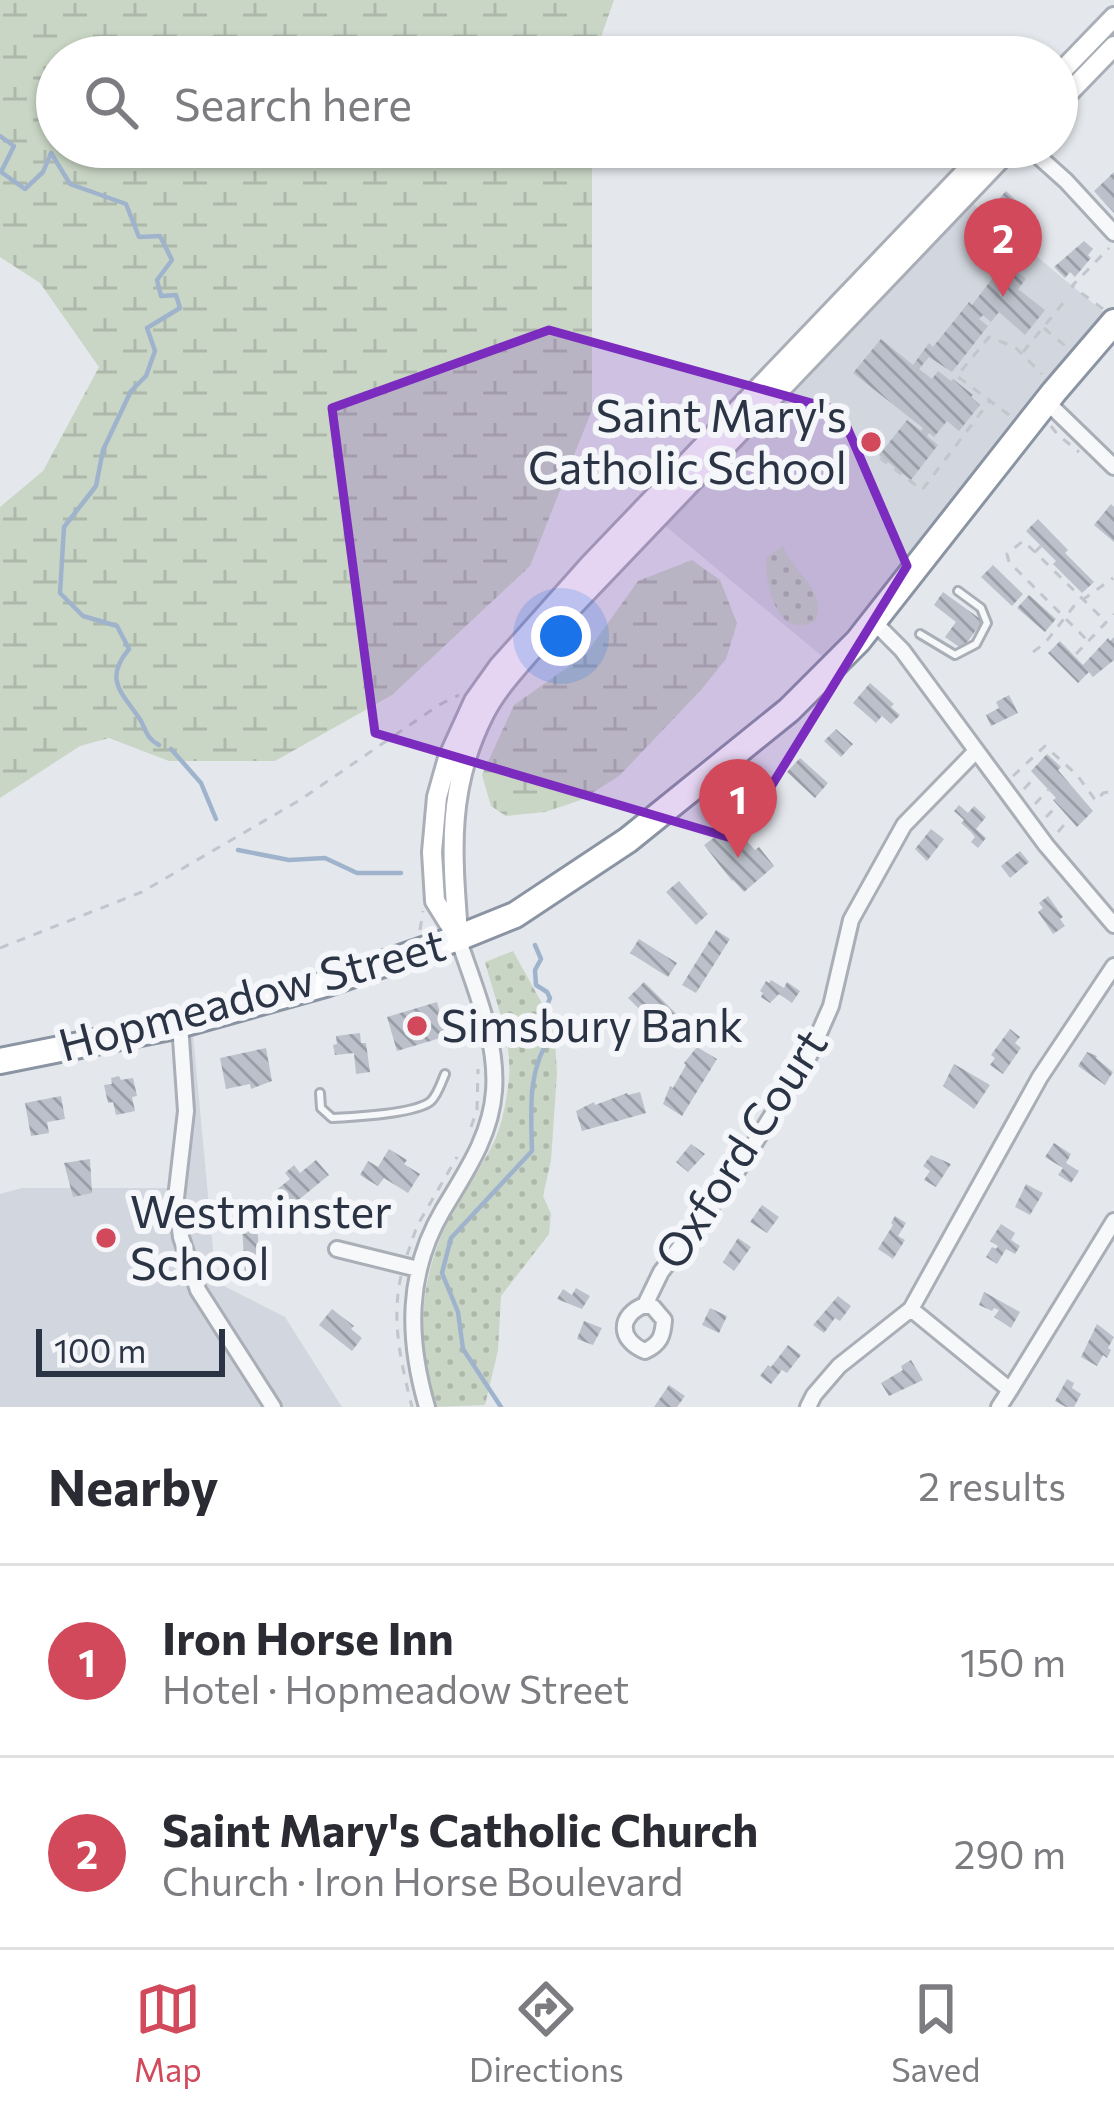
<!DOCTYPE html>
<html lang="en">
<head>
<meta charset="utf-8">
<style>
	:root { --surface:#fff; --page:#f2f2f3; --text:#2b2b33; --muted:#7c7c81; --line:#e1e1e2; --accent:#d1495b }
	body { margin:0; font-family:Commissioner,sans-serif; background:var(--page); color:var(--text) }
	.scale { position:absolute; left:36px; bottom:30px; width:189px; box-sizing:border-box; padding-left:12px; border:6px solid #2b3445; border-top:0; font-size:33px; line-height:42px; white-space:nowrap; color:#2b3445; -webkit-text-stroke:9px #f4f6f9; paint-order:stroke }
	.you { position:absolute; left:561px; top:636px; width:42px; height:42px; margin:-30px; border:9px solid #fff; border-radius:50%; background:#1a73e8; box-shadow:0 0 0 18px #1a73e833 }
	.badge { display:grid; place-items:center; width:78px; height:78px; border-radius:50%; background:var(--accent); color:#fff; font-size:39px; font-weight:700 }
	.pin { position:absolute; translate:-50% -99px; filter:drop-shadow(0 3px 6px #0008) }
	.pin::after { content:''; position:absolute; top:63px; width:42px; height:36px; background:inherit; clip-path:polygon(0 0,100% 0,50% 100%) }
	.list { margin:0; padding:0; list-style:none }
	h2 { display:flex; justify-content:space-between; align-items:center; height:156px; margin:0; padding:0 48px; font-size:51px }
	h2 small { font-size:39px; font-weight:400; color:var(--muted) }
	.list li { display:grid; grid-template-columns:78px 1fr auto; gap:36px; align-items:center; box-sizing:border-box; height:192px; padding:0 48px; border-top:3px solid var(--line) }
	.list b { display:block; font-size:45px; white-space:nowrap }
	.list p { margin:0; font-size:39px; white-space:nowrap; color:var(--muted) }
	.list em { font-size:39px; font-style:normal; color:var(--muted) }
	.icon { flex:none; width:66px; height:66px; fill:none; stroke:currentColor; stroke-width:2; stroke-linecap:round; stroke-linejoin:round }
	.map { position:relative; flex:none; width:1114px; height:1407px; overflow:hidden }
	.search { position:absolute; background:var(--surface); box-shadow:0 3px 9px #0004; left:36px; right:36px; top:36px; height:132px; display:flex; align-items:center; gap:30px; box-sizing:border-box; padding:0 42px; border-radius:66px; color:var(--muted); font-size:45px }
	.sheet { height:540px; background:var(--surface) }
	nav { display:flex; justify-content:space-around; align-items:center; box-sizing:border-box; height:168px; border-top:3px solid var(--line); background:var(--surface); font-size:33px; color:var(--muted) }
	nav a { display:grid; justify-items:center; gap:6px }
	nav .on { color:var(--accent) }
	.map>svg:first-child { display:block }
</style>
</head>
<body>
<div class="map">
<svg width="1114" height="1407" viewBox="0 0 1114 1407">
	<defs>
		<pattern id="wetland-marsh" width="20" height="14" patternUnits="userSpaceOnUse" patternTransform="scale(3)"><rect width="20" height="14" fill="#c9d6c5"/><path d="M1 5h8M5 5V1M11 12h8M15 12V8" fill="none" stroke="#adb8ab"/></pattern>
		<pattern id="park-dots" width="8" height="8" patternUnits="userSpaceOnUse" patternTransform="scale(3)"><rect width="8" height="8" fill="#c9d6c5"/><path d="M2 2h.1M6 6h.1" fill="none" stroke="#adb8ab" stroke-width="1.8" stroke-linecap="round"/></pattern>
		<pattern id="building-back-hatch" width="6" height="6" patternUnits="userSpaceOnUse" patternTransform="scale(3)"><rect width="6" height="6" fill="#bbc0ca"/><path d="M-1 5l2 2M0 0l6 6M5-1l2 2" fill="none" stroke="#989da6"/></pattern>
	</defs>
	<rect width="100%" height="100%" fill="#e4e7ec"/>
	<!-- built -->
	<path fill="#d2d6de" d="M971 202 1106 314 902 568 823 657 663 524Z
		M193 1034 216 1282 285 1317 342 1407H0V1194L22 1188H187L173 1037Z"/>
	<!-- wetland -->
	<path fill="url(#wetland-marsh)" d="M0 0H614L594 57H57V147H592V410L530 566 392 695 275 761H169L109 738 80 746 0 798V507L43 471 99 367 40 283 0 257Z
		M692 560 720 580 737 623 726 659 701 690 619 776 581 800 545 812 506 816 491 806 482 775 514 705 585 655 638 581Z"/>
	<!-- park -->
	<path fill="url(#park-dots)" d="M783 546C794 575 829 591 815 621 778 642 765 585 766 558Z
		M513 951 554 1025 557 1073 551 1160 543 1196 551 1214 549 1234 501 1296 498 1350 485 1405 435 1407C415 1340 419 1283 448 1220 462 1190 487 1163 498 1132 504 1116 507 1095 509 1078 512 1039 495 1000 485 962Z"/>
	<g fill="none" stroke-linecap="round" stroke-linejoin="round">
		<!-- stream -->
		<path stroke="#9fb4cc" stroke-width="4.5" d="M0 136 14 146 1 172 25 189 43 172 51 153 70 184 126 204 139 237 160 236 172 260 157 280 161 296 176 295 180 308 147 328 155 351 146 376 131 391 103 450 96 486 64 527 60 593 83 616 117 626 129 649C102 681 124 694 141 721 147 733 147 738 159 745
			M171 749 201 783 216 819
			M238 850 289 860 325 858 357 873H401
			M501 1407 463 1349 458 1312 442 1273 451 1238 532 1151C531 1111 527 1070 551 1036 541 1021 543 1015 550 998L547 992 536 985 535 970 541 959 535 945"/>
	</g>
	<!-- building -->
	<path fill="url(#building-back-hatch)" d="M1114 172V213L1094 191Z
		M1006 191 1018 202 1000 222 988 211Z
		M1084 241 1093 249 1088 255 1091 258 1075 277 1070 272 1065 278 1054 267Z
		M1005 262 1026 279 1018 289 1045 310 1025 335 999 312 991 322 983 315 979 319 988 326 952 372 929 357 919 369 932 379 938 371 951 381 953 379 973 395 971 397 980 405 959 431 947 421 934 437 929 433 927 436 938 445 911 480 879 455 907 420 921 431 923 428 853 373 881 339 913 365 929 343 933 347 969 302 972 305Z
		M1111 504 1114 507V542L1094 525Z
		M1038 519 1068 550 1065 553 1094 582 1082 593 1053 564 1056 561 1026 531Z
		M993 565 1023 594 1012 606 981 577Z
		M943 592 983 621 962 649 945 637 956 622 934 605Z
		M1029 595 1056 619 1045 632 1017 608Z
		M1114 637V660L1093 677 1089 672 1078 683 1048 653 1060 641 1083 665 1108 638 1110 641Z
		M870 683 894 704 891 707 900 715 891 724 882 716 876 723 853 703Z
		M1009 695 1018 713 991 726 986 715 999 708 996 702Z
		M836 729 853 744 841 757 824 741Z
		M1047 754 1061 767 1058 770 1093 811 1077 827 1053 800 1056 798 1031 771Z
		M800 758 828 783 815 798 787 772Z
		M959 805 968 813 974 806 986 817 976 829 986 838 978 848 971 842 975 837 971 832 961 823 964 820 954 811Z
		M735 819 749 836 745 839 755 850 759 847 774 866 744 892 733 880 732 881 704 845 726 829 724 827Z
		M931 829 944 839 927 861 915 849Z
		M1020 851 1029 862 1010 878 1001 866Z
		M679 881 708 914 696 925 666 892Z
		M1048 896 1063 917 1060 919 1065 926 1053 934 1038 912 1043 908 1039 903Z
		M716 930 730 939 696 993 682 985Z
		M639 939 677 963 668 977 630 953Z
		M771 980 784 988 787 982 800 991 792 1003 779 994 770 1003 761 997 763 993 760 991 766 981 769 983Z
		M644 982 692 1029 676 1045 628 998Z
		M437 1002 447 1036 397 1051 387 1017Z
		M1010 1029 1020 1037 1015 1043 1021 1048 1003 1074 990 1065 995 1058 991 1055Z
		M360 1033 361 1043H366L370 1072 356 1074 354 1053 335 1055 333 1045 337 1044 336 1036Z
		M697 1047 717 1059 682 1116 663 1104 670 1086 673 1088 686 1065 684 1063Z
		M266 1048 272 1081 251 1089 250 1084 226 1089 220 1058Z
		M1087 1052 1097 1056 1096 1058 1113 1072 1105 1085 1078 1066Z
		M954 1064 990 1085 974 1109 943 1086Z
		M119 1076 121 1080 133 1078 137 1096 132 1097 135 1111 116 1115 113 1102 108 1103 104 1085 112 1084 111 1078Z
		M640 1092 646 1113 582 1131 576 1111 594 1102 595 1105 627 1093 628 1095Z
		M61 1096 65 1119 47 1122 49 1133 31 1136 25 1103Z
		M1054 1143 1071 1154 1066 1163 1079 1171 1071 1183 1058 1175 1063 1168 1045 1157Z
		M691 1144 705 1154 688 1172 676 1162Z
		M389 1149 407 1160 404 1164 420 1174 408 1193 384 1178 378 1186 360 1175 368 1161 378 1167Z
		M931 1155 951 1164 936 1187 924 1180 930 1171 923 1166Z
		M90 1159 92 1193 73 1197 64 1163Z
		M316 1160 329 1175 291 1206 287 1201 284 1204 274 1192 290 1179 285 1173 294 1165 300 1173Z
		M1026 1184 1043 1193 1030 1215 1015 1207Z
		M762 1205 779 1217 767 1233 750 1222Z
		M895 1216 906 1223 898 1236 905 1240 893 1259 878 1249 893 1225 891 1223Z
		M1001 1224 1015 1233 1011 1240 1020 1246 1015 1254 1006 1249 997 1264 986 1257 992 1247 996 1249 998 1246 990 1241Z
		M242 1226H257L261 1273 245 1274Z
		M738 1238 751 1247 734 1271 723 1262Z
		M576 1288 590 1296 582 1309 557 1299 563 1289 572 1295Z
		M984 1292 1020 1312 1011 1328 994 1317 999 1310 994 1308 992 1311 979 1305Z
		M838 1296 851 1306 840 1321 835 1318 824 1333 813 1325Z
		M710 1308 727 1316 719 1333 702 1325Z
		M332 1309 354 1326 351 1329 362 1338 352 1351 319 1325Z
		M584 1321 602 1328 593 1345 577 1339Z
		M1097 1324 1114 1337 1108 1348 1111 1350 1107 1358 1103 1355 1097 1366 1081 1357Z
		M788 1345 801 1355 787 1373 782 1370 771 1384 760 1376 768 1365 771 1367Z
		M911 1360 923 1380 889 1396 881 1383 903 1370 901 1366Z
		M1067 1379 1074 1383 1072 1388 1081 1394 1074 1407H1066L1055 1401Z
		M669 1385 685 1396 677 1407H654Z"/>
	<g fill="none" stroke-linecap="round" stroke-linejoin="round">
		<defs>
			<path id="lane" d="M920 634 955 655 976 644 987 623 981 608 958 591
				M320 1093 321 1108 332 1118C353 1117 416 1114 431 1101 438 1094 441 1083 445 1074"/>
			<path id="street" d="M1028 147 1066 181 1114 233
				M1047 402 1114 467
				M873 621 902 650 1046 845 1114 925
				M180 1024 186 1111 176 1198 181 1237 198 1290 273 1407
				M337 1249 418 1269
				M645 1305 653 1307 664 1320C663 1336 660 1344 645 1351 618 1340 618 1315 645 1305L661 1272 734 1176 809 1056 831 1006 851 920 904 825 976 751
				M911 1309 1010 1390 999 1407
				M1010 1390 1114 1221
				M427 1407C407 1338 406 1273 443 1210 465 1173 491 1136 494 1091 498 1040 474 986 458 938
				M808 1407 814 1395 839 1366 911 1309 1040 1077 1114 966"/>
			<path id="secondary" d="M1057 76 1114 17
				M1057 105 1114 46
				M458 933C452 853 446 789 484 714 498 687 521 663 541 640L1012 147
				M458 938 435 901 432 852 437 797 448 758 474 701 499 666 590 564 989 147"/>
			<path id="highway" d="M0 1061 175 1026 325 984 458 938 515 915 628 840 789 710 858 641 1054 392 1114 322"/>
		</defs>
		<!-- lane casing -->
		<use href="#lane" stroke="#a9aeb7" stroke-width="12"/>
		<!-- street casing -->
		<use href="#street" stroke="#a9aeb7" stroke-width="20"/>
		<!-- secondary casing -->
		<use href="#secondary" stroke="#a9aeb7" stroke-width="24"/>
		<!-- highway casing -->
		<use href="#highway" stroke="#8b94a3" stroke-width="30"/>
		<!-- path -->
		<path stroke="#c2c5cb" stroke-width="3" stroke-dasharray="9 9" stroke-linecap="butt" d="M1103 309 1072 286 1109 248
			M1044 328 1069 349
			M1023 352 1064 302
			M1009 415 957 376 989 337 1015 347 1042 374
			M1051 426 1057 434 1079 452
			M880 458 922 490 989 402
			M1041 546 1035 552 1106 622
			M1035 552 1023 541 1007 554 1009 562 1088 641
			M1033 652 1045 643 1074 606 1113 578
			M1076 654 1114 614
			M1013 776 1045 746 1077 775 1096 801 1103 793 1114 791
			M1024 789 1036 776
			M1035 804 1048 790
			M1046 817 1058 805
			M1058 832 1069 819
			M420 930 423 911
			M0 948 142 892 300 800 439 705 459 695
			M471 1127 477 1110 478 1069
			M407 1255 417 1226 457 1157
			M401 1276C391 1321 401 1363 412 1407"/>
		<!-- lane -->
		<use href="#lane" stroke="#f7f8fa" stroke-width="6"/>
		<!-- street -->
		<use href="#street" stroke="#f7f8fa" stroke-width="14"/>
		<!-- secondary -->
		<use href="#secondary" stroke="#fff" stroke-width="18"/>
		<!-- highway -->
		<use href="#highway" stroke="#fff" stroke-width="24"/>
	</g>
	<!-- marked area -->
	<path fill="#7b2cbf" fill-opacity="0.2" stroke="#7b2cbf" stroke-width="9" stroke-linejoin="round" d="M549 330 840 411 907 566 738 840 375 733 332 408Z"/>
	<!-- markers -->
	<g fill="#d1495b" stroke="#f4f6f9" stroke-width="4.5">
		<circle cx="871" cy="442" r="12"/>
		<circle cx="417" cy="1026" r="12"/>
		<circle cx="106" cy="1238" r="12"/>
	</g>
	<g text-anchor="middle" stroke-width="12" stroke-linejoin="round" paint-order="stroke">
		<!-- poi labels -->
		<g font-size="45" fill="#2b3445" stroke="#f4f6f9" text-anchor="start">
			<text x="847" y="432" text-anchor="end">Saint Mary's<tspan x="847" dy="52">Catholic School</tspan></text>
			<text x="441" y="1042">Simsbury Bank</text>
			<text x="130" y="1228">Westminster<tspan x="130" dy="52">School</tspan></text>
		</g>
		<!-- street labels -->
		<g font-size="45" fill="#2b3445" stroke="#f4f6f9">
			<text transform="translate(252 995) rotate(-15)" y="16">Hopmeadow Street</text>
			<text transform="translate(741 1149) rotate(-57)" y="16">Oxford Court</text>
		</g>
	</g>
</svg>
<div class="scale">100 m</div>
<div class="you"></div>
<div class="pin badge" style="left:738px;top:858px">1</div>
<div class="pin badge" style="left:1003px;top:297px">2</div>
<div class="search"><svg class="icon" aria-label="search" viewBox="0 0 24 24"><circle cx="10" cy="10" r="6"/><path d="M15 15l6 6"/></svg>Search here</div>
</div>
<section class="sheet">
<h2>Nearby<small>2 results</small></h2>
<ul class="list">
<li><span class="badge">1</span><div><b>Iron Horse Inn</b><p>Hotel · Hopmeadow Street</p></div><em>150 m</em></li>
<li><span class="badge">2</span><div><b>Saint Mary's Catholic Church</b><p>Church · Iron Horse Boulevard</p></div><em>290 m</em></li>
</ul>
</section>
<nav>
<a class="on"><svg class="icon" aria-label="map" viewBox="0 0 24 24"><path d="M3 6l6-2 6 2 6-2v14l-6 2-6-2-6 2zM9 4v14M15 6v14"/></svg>Map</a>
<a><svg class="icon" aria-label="directions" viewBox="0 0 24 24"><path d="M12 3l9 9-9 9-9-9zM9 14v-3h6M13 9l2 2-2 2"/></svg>Directions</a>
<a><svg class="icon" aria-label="saved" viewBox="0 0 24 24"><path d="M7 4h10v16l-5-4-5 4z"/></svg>Saved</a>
</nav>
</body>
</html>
